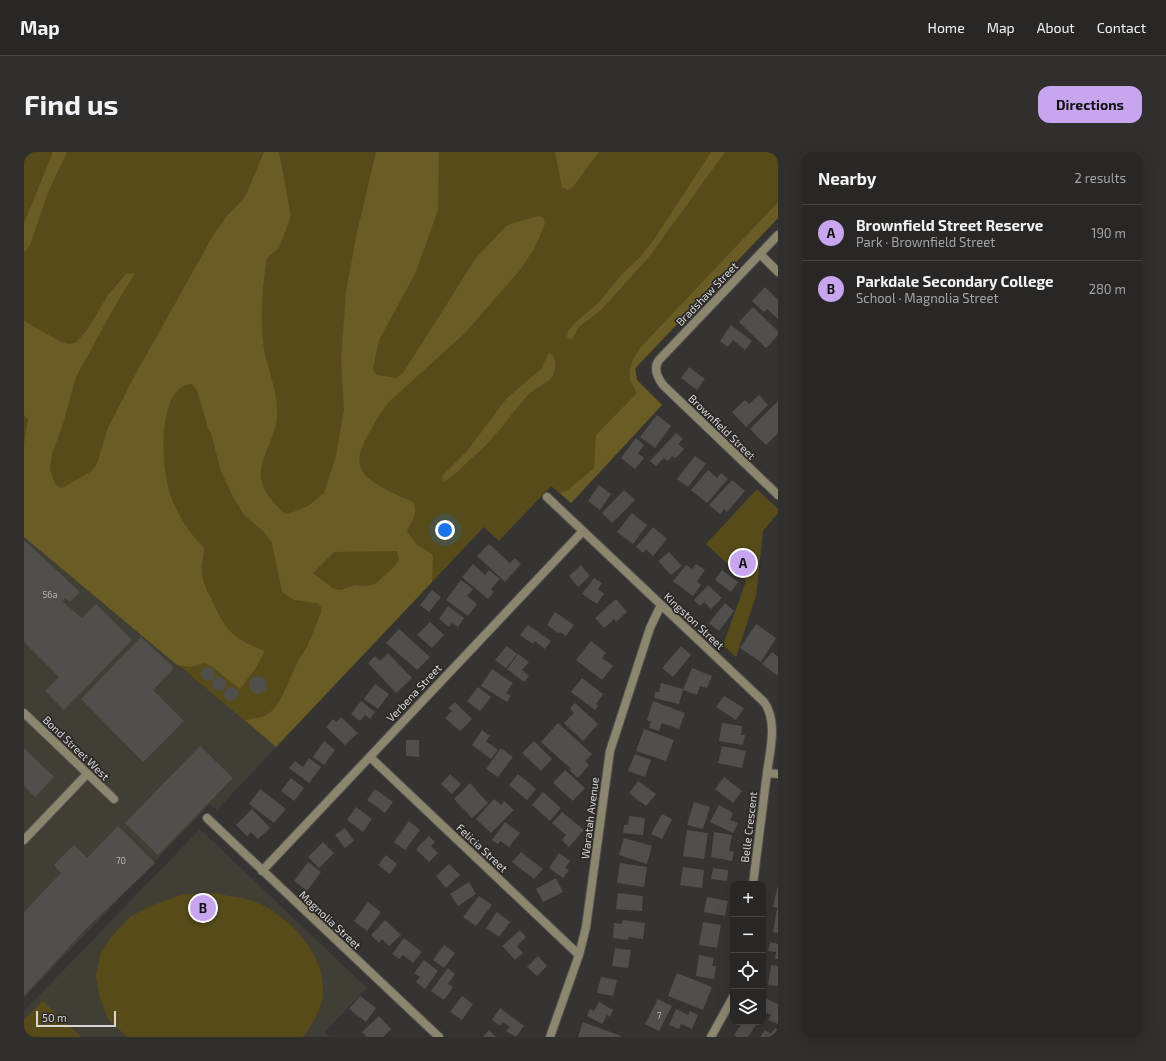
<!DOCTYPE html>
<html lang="en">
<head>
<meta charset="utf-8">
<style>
	:root { --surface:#282726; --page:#302f2e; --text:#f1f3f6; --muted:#a5a5a7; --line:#444443; --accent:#c8a6ef }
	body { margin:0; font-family:"Exo 2",sans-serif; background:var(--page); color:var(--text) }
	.controls { position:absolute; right:12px; bottom:12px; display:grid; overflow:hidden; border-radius:8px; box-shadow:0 4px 16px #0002 }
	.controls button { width:36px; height:36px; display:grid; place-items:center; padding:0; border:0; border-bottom:1px solid var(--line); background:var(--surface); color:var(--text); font:20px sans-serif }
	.scale { position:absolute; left:12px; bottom:10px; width:80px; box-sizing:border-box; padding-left:4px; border:2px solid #d8d7d5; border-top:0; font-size:11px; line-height:14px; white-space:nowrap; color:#d8d7d5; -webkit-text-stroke:3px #2b2a28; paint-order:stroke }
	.you { position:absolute; left:421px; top:378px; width:14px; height:14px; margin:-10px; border:3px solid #fff; border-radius:50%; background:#1a73e8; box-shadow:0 0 0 6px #1a73e833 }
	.badge { display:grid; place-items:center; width:26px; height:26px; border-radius:50%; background:var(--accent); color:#111; font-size:13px; font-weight:700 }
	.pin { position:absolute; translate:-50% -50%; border:2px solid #fff; box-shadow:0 1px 4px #0006 }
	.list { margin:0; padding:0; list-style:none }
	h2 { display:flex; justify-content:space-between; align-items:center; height:52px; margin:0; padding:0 16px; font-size:17px }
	h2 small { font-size:13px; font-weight:400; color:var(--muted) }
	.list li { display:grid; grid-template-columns:26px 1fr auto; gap:12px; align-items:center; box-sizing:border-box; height:56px; padding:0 16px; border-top:1px solid var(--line) }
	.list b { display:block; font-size:15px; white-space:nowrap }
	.list p { margin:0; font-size:13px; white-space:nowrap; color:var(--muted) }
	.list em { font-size:13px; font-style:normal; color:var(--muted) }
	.icon { flex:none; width:22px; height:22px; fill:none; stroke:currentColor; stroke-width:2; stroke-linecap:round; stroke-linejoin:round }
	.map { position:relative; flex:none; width:754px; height:885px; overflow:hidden; border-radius:12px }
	header { display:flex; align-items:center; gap:24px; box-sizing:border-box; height:56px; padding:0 20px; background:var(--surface); border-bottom:1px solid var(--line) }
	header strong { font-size:19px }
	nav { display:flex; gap:22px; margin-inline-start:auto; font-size:14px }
	.intro { display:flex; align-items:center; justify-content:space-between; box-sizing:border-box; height:96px; padding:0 24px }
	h1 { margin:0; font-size:28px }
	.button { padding:10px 18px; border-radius:12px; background:var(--accent); color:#111; font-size:14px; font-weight:700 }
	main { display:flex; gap:24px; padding:0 24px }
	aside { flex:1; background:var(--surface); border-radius:12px; box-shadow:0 4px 16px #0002 }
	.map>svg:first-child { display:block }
</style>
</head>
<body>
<header>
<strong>Map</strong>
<nav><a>Home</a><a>Map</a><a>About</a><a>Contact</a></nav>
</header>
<div class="intro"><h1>Find us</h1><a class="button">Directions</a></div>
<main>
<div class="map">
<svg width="754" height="885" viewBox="0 0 754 885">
	<rect width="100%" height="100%" fill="#353432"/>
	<!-- built -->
	<path fill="#403e35" d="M0 384 252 595 193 658 186 652 0 846Z
		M176 677 343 836 301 880 305 885H0V859Z"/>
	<!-- green -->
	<path fill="#574b1a" d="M0 0H754V66L611 217 613 228 638 253 547 351 527 334 475 389 460 375 252 595 0 384Z
		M733 337 754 357V361L739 379 732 444 712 505 699 493 722 429 682 392Z
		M191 741C203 744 216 745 227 748 263 761 302 801 299 841 298 858 288 872 279 885H103L84 867 76 846 72 824 76 803 88 784 107 764 129 753 159 742Z
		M19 849 57 885H0V868Z"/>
	<!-- forest -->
	<path fill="#695c25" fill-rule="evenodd" d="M29 0H43L23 43 6 93 0 101V71Z
		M240 0H255L267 64 255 96 243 106C238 136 236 166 240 197 244 219 254 240 253 262 253 286 235 303 237 326 239 341 250 351 260 361L264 362 284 354 300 341 312 304 320 258 317 207 322 140 333 80 352 0H415L414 58 391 122 355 188 349 216 350 220 354 223 372 226 379 221 452 106 483 73 514 64 519 66 521 72 510 97 496 118 441 181 365 250C357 260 351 270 345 281 332 305 329 319 356 334 366 340 378 345 389 350 395 360 387 370 383 379L392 392 408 402 409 406 408 430 252 595 221 568 239 565 249 558 257 546 275 507 283 495 297 461V455L293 451 270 448 258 440 248 391 240 380 220 363 209 345 196 317 188 284 184 276 173 238 168 232C131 233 137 323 148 347 155 365 166 382 180 396 180 404 177 412 178 420 178 428 183 439 187 446 202 479 207 486 241 499L231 517 216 537 187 514 180 511 167 515 153 513 0 385V292L4 267 0 263V169L37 190 45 192 51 191 63 178 84 143 102 122 110 121 109 125 92 152 52 225 39 272 28 302 26 317 31 332 38 336 68 319 74 309 83 278 110 225 191 80 203 64 221 45ZM373 399 375 407 371 414 351 432 343 434 331 433 317 438 310 437 289 421 310 400Z
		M531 0H575L548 36 544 38 538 35Z
		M687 0H701L625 105 577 158 555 175 548 188 545 187 543 185 544 179 551 171 575 150 599 121 616 105 629 89Z
		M754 50V66L611 216 613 228 638 253 547 351 536 341 544 338 570 316 572 283 612 242C612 237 609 234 607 230 602 218 610 206 616 196Z
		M525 200C533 205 533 218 528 225 522 233 511 235 504 243 485 264 471 287 449 305 443 310 425 330 419 329L418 324 443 299 482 247 517 217Z"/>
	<!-- building -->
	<path fill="#504f4c" d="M741 135 754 148V167L743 157 740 160 728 149Z
		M729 155 754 179V183L742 196 715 170Z
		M707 173 728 189 721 198 709 188 704 195 696 189Z
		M665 215 681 227 673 238 657 226Z
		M735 243 744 253 722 275 708 260 721 248 725 252Z
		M754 249V281L742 293 726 277Z
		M633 263 647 274 631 296 616 285Z
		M652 281 659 287 654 292 660 297 652 306 648 304 644 309 640 306 632 314 626 309Z
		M612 286 620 293 614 301 620 306 611 317 597 306Z
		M671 304 682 312 664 335 653 327Z
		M684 318 693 326 697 321 704 327 683 351 667 338Z
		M708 328 721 339 703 360 700 357 696 362 685 353Z
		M575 333 587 342 576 358 564 349Z
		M600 338 611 348 588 371 578 361Z
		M608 361 623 373 609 392 593 380Z
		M629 375 643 387 629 404 622 397 619 401 612 395Z
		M0 388 56 440 46 450 41 446 39 450 58 466 72 452 108 488 40 558 21 539 35 525 0 490Z
		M465 392 486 411 491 406 497 412 481 430 453 404Z
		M645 400 658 414 647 423 634 409Z
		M449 412 461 423 465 418 476 427 467 437 470 440 464 447 438 425Z
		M672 412 681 418 673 429 677 433 669 444 649 429 662 413 668 417Z
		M557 413 566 424 554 435 545 424Z
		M698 418 714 430 707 440 691 428Z
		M570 426 578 431 574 437 580 442 573 452 558 442Z
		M437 428 449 437 443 444 453 452 444 464 422 448Z
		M684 433 698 446 687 457 680 450 676 454 670 448Z
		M408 438 417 445 405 460 396 453Z
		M592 447 603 460 592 470 590 467 580 476 571 466Z
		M701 451 710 459 695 479 685 471Z
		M424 454 440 466 434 475 428 471 425 475 415 467Z
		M531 460 550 473 542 484 536 480 534 481 523 473Z
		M406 470 420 483 408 496 393 483Z
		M732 472 752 486 737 510 716 496Z
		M504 473 527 489 521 497 511 489 509 492 496 483Z
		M375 477 406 505 393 518 362 491Z
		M117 485 150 516 129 538 160 569 119 610 57 547Z
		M567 489 582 501 578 506 589 514 578 528 552 508Z
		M483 494 493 502 482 516 471 508Z
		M657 494 667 503 649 525 638 516Z
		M748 500 754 505V524L738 512Z
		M364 501 388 526 372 541 344 511 351 504 356 509Z
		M494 502 505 510 498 518 505 524 500 530 483 517Z
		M177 522a7 7 0 1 1 14 0a7 7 0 1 1-14 0Z
		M668 516 688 524 683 536 676 534 673 543 659 538Z
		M468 517 489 531 482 541 487 544 483 550 457 534Z
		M225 533a9 9 0 1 1 18 0a9 9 0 1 1-18 0Z
		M188 532a7 7 0 1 1 14 0a7 7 0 1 1-14 0Z
		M558 526 579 542 572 552 574 554 571 558 547 540Z
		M637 531 659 537 655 552 630 546 631 540H635Z
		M351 532 365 542 354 557 340 547Z
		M454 535 467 545 456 559 443 549Z
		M200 542a7 7 0 1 1 14 0a7 7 0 1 1-14 0Z
		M700 544 720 556 712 568 692 555Z
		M337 549 351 560 346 567 341 563 336 569 327 562Z
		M629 549 661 561 655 577 638 571 635 579 625 576 627 570 623 568Z
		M431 550 448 567 436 579 421 566 428 559 424 556Z
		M551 551 574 572 559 589 540 571 550 561 546 556Z
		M317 565 334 581 321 593 302 575 309 567 312 570Z
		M534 571 568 602 561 609 565 613 554 626 546 619 547 617 517 590Z
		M698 571 718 574 717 583H721L719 593 695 589Z
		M620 577 650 588 642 609 612 599Z
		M458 578 466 584 462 589 474 598 467 607 448 593Z
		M382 588H395V605L382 604Z
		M300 589 311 598 300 613 289 605Z
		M510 589 528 607 517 619 498 601Z
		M176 594 209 626 134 703 101 671Z
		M698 594 722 599 718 616 694 611Z
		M0 596 30 625 11 645 0 634Z
		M477 596 489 605 474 625 462 617Z
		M611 602 627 608 621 625 604 619Z
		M285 606 297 615 285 631 265 616 271 609 279 615Z
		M541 618 561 636 549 649 529 631Z
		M426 622 437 632 428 642 417 632Z
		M494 622 512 637 503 648 485 633Z
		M700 625 718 639 709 651 691 637Z
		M267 626 280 636 270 649 257 639Z
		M614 629 632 642 622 654 605 641Z
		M446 631 464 651 448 666 430 647Z
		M236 637 262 657 250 671 225 652Z
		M351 637 369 650 361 661 343 648Z
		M519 640 537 656 526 669 508 653Z
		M470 647 477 653 480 649 490 658 467 681 452 667Z
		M670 650 686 655 679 677 663 673Z
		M695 653 709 661 706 668 714 671 709 681 686 670Z
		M332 655 348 667 339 680 323 668Z
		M228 657 246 676 234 687 227 680 223 684 212 673Z
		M538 660 560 678 545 695 538 688 542 683 528 671Z
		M638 662 648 667 638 687 627 682Z
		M605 664 621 666 619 683 599 681 600 673H604Z
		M385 669 396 678 381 698 370 690Z
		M481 670 496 681 485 695 476 689 474 692 468 688Z
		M94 674 131 711 60 779 0 844V760L37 721 30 713 50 693 63 706Z
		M321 676 330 689 321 696 311 683Z
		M663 678 684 681 680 707 659 704Z
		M690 680 708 683 705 699 710 700 708 709 687 705Z
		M405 684 411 690 407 694 414 701 405 710 392 697Z
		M600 686 628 694 623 712 595 703Z
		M299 690 310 701 295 716 284 705Z
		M497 700 519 717 510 727 488 710Z
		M535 701 546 709 541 716 545 718 539 726 525 716Z
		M362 703 373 712 366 722 354 713Z
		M284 710 297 720 283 739 270 729Z
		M596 711 623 715 620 735 593 731Z
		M425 712 436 723 422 736 412 724Z
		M659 715 680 718 678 736 656 733Z
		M689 716 704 718 703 729 687 727Z
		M532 726 539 740 519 750 512 737Z
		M445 730 452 742 434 754 426 742Z
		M754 733V756L749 755Z
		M594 741 619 744 618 759 592 757Z
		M455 744 468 753 452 774 439 765Z
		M683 745 704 749 701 764 680 760Z
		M344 750 357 760 343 779 330 769Z
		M753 757H754V781L749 780Z
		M473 760 486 770 475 785 462 776Z
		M361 768 377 783 365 794 358 787 355 791 347 783Z
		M599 768 621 771 619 787 605 785 604 788 589 786 590 771 598 772Z
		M679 770 697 773 693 796 675 793Z
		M496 778 502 785 493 794 499 801 491 808 478 794Z
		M380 786 398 800 389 811 379 803 375 807 368 802Z
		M746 790 754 792V807H751L752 800 744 799Z
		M420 793 431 801 420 816 409 808Z
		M591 796 607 798 604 816 588 814Z
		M675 803 690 806 688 814H692L690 827 672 824Z
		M514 804 523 814 513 824 503 815Z
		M400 808 414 819 401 837 392 830 396 825 390 821Z
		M747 813 754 814V834L744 833Z
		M424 816 431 822 424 832 429 835 420 848 407 839Z
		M653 821 688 835 679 858 644 844Z
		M577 825 593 828 589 844 573 841Z
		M336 844 352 856 342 870 325 857Z
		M438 844 449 852 438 868 426 860Z
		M739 845 754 852V872L744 868 747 863 739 859Z
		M634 847 648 854 635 879 621 872Z
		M575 850 589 858 586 865 583 863 578 872 563 864 566 857 570 859Z
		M476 856 500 874 492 885 482 879 486 875 479 870 476 874 468 868Z
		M652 857 664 863 666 859 674 863 668 877 657 872 655 877 645 873Z
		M355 864 367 877 359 885H343L338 880Z
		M559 870 597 884V885H554Z
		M719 870H728L732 873 724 885H713L710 883Z
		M751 876 754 878V885H736L741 878 747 882Z
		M465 878 472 885H459Z"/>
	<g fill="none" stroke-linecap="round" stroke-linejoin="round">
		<defs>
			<path id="street" d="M754 83 635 208C629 216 633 225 639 233L754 343
				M736 102 754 120
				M523 345 740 550C754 569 746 598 743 621L754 622
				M0 561 90 647
				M346 605 555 803
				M183 666 415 885
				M0 688 63 622
				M238 719 559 379
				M729 732 743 621
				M526 885 555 803 562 775 586 599 626 476 637 453
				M687 885 709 845"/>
		</defs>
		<!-- street casing -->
		<use href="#street" stroke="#52514f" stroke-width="10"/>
		<!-- street -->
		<use href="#street" stroke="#8c866f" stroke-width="8"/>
	</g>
	<g text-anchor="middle" stroke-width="3.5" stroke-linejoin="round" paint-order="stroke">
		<!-- number labels -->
		<g font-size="9" fill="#b6b5b3">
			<text x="26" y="446">56a</text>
			<text x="97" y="712">70</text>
			<text x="635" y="867">7</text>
		</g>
		<!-- street labels -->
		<g font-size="11" fill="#d8d7d5" stroke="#2b2a28">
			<text transform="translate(683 142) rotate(-46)" y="4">Bradshaw Street</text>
			<text transform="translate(698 275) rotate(44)" y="4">Brownfield Street</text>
			<text transform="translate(670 469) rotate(43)" y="4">Kingston Street</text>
			<text transform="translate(390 541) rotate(-47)" y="4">Verbena Street</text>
			<text transform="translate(52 596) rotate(44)" y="4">Bond Street West</text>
			<text transform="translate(566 666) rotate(-83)" y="4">Waratah Avenue</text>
			<text transform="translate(725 675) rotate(-83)" y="4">Belle Crescent</text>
			<text transform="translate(458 696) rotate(43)" y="4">Felicia Street</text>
			<text transform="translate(306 768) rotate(43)" y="4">Magnolia Street</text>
		</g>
	</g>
</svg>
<div class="controls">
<button>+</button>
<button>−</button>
<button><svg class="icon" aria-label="locate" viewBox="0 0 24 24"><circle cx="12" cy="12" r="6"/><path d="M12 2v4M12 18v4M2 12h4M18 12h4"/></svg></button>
<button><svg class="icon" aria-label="layers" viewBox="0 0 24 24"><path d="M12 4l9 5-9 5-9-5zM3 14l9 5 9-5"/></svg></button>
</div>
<div class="scale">50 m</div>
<div class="you"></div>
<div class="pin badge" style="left:719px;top:411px">A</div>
<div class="pin badge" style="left:179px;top:756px">B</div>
</div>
<aside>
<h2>Nearby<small>2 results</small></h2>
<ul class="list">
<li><span class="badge">A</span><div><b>Brownfield Street Reserve</b><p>Park · Brownfield Street</p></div><em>190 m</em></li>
<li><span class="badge">B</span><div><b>Parkdale Secondary College</b><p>School · Magnolia Street</p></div><em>280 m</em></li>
</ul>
</aside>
</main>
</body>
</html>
